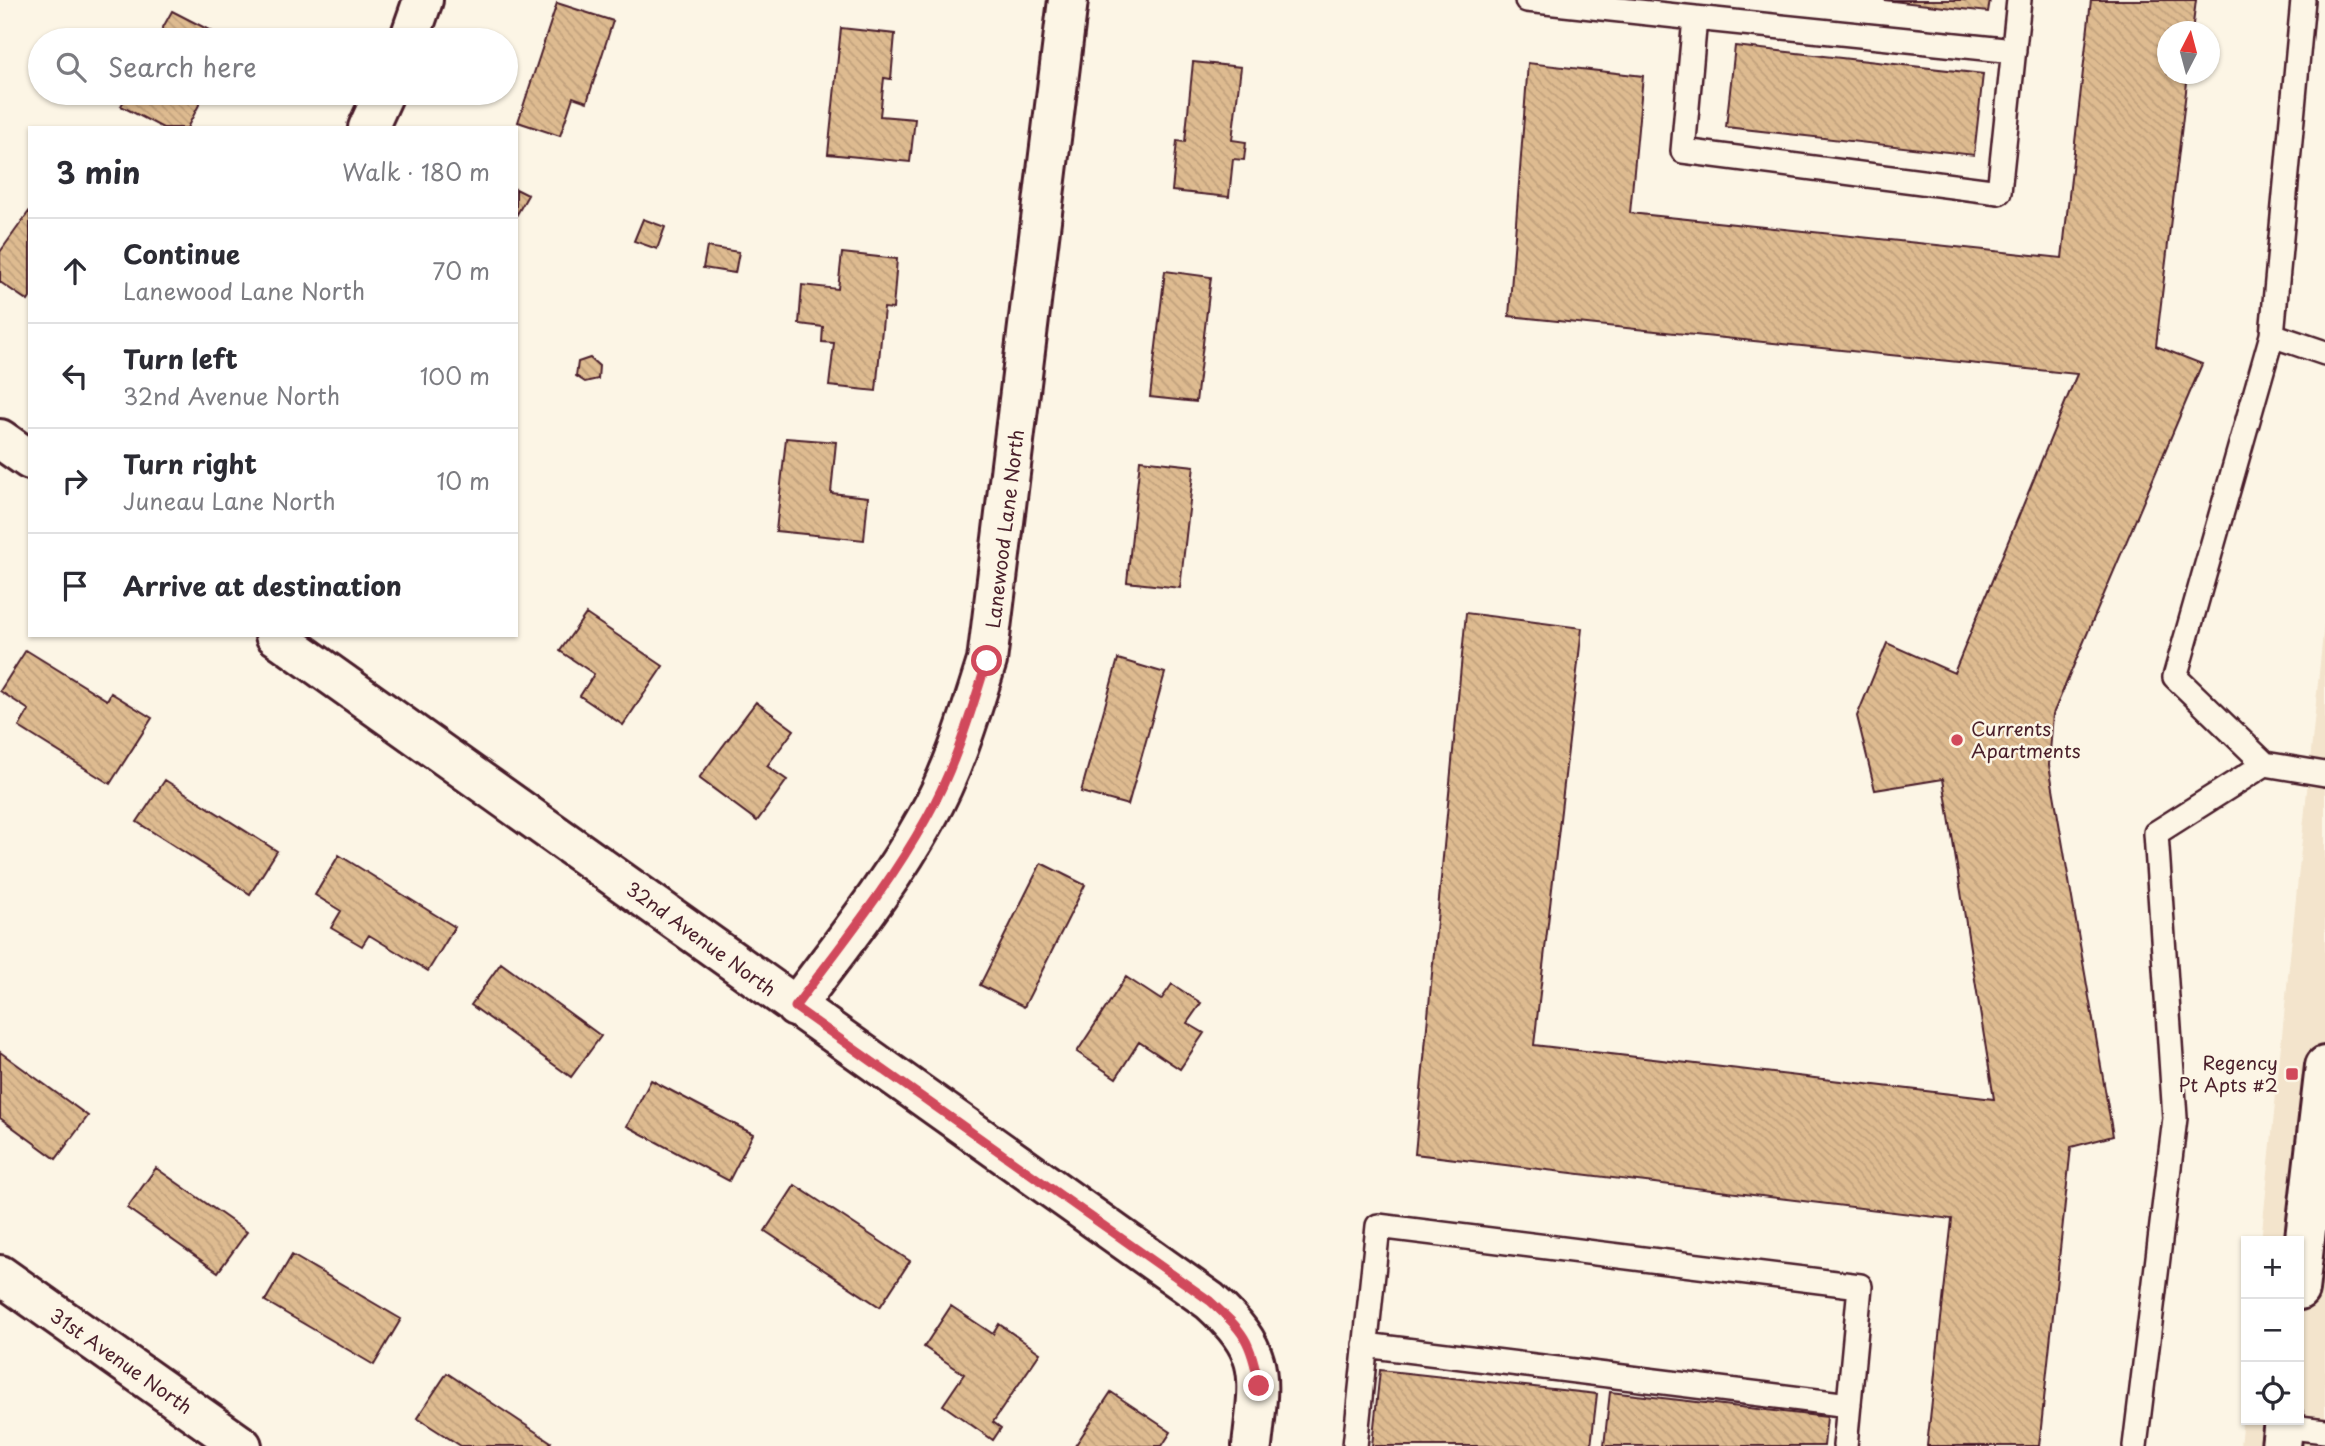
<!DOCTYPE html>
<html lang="en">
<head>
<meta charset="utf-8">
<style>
	:root { --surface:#fff; --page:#f2f2f3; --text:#2b2b33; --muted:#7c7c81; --line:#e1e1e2 }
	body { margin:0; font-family:"Playpen Sans",sans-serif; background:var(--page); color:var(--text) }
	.controls { position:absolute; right:21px; bottom:21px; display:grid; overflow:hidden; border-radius:0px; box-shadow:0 2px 5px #0004 }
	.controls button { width:63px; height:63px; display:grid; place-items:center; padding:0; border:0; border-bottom:2px solid var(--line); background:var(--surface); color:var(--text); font:35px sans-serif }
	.compass { position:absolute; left:2157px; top:21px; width:63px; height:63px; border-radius:50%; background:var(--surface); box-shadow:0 2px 5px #0004; rotate:6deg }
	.stop { position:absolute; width:21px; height:21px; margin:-16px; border:5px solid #d1495b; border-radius:50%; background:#fff }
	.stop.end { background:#d1495b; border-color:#fff; box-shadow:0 2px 7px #0008 }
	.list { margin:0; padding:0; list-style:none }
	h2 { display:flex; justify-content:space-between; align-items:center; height:91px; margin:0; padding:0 28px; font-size:30px }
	h2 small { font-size:23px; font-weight:400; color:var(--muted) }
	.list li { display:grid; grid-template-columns:46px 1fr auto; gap:21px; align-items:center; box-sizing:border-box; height:105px; padding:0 28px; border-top:2px solid var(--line) }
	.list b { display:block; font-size:26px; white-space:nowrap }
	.list p { margin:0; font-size:23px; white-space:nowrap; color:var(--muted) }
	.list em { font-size:23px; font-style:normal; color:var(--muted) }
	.icon { flex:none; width:38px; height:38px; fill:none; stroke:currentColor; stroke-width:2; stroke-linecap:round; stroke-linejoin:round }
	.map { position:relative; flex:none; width:2325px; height:1446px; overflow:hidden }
	.search { position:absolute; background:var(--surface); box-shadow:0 2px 5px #0004; left:28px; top:28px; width:490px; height:77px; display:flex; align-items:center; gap:18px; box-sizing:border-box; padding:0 24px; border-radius:38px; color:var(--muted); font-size:26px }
	.panel { position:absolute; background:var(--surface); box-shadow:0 2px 5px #0004; left:28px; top:126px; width:490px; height:511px; border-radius:0px }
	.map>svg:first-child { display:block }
</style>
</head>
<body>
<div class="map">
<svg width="2325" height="1446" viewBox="0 0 2325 1446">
	<defs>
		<pattern id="building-back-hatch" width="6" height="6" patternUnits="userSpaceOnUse" patternTransform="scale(1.75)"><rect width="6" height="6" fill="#debb90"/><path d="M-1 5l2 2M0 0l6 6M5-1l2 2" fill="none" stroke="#c0a07c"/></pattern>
	</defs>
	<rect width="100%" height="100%" fill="#fcf5e5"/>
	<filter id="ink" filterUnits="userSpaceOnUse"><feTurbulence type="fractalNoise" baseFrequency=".0143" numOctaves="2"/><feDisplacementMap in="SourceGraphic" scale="14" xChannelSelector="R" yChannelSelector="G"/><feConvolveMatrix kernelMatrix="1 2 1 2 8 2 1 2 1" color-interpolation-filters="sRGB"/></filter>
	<g filter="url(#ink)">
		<!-- built -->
		<path fill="#f3e4cc" d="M2325 614V1446H2240L2246 1387V1420H2299V1241H2261Z"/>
		<!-- building -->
		<path fill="url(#building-back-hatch)" stroke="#4a1f2b" stroke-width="2" d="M1884 0H1990L1988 12Z
			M2091 0H2196L2192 32H2168V74H2188L2156 346 2202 364 2053 714 2049 765 2113 1136 2071 1147 2039 1446H1927L1952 1219 1415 1154 1466 613 1582 628 1534 1045 1994 1099 1943 779 1875 790 1857 716 1887 643 1954 673 2077 374 1509 316 1528 63 1643 76 1630 213 2062 258Z
			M557 3 613 21 587 102 573 97 560 136 518 122Z
			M172 11 213 32 209 40H156Z
			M841 28 895 34 891 79 884 78 880 116 915 119 910 162 828 154Z
			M1735 46 1983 74 1974 155 1726 127Z
			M1193 62 1241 67 1232 140 1246 142 1244 160 1233 159 1229 197 1172 191 1177 141 1185 142Z
			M128 93H181L200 103 187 128H163L121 106Z
			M516 189 528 195 516 216Z
			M30 210V298L28 301 0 282V252Z
			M643 219 665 227 657 249 634 241Z
			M707 247 739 252 735 273 703 268Z
			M842 253 897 259 893 309 884 308 876 391 829 386 834 343 822 342 823 327 799 324 802 285 838 289Z
			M1165 271 1211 277 1196 402 1150 397Z
			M590 358 599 366 598 379 585 382 576 376 578 362Z
			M786 438 836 442 831 493 868 497 864 540 776 531Z
			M1140 460 1194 466 1180 588 1127 582Z
			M586 614 663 666 623 725 580 696 594 674 560 651Z
			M26 650 107 700 111 693 152 718 110 784 19 727 29 710 0 691Z
			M1118 659 1165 673 1128 805 1081 792Z
			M756 702 794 730 767 766 787 780 757 821 699 778Z
			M165 780 277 851 250 894 137 822Z
			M339 855 455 927 428 971 369 935 362 946 331 928 341 911 315 895Z
			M1041 863 1085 885 1024 1007 980 985Z
			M501 963 601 1036 571 1077 471 1005Z
			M1126 977 1161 1000 1172 984 1201 1003 1187 1023 1204 1033 1180 1069 1139 1042 1116 1078 1077 1052Z
			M0 1052 88 1116 56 1159 0 1118Z
			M651 1080 753 1134 729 1181 627 1126Z
			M156 1168 247 1232 218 1272 127 1208Z
			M795 1185 910 1261 880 1307 765 1231Z
			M292 1255 401 1319 374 1365 265 1301Z
			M951 1306 993 1334 999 1324 1040 1353 993 1422 1001 1428 993 1440 943 1405 964 1374 924 1347Z
			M1380 1370 1597 1394 1591 1446H1372Z
			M447 1373 551 1442 548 1446H461L417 1418Z
			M1111 1392 1171 1432 1162 1446H1075Z
			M1610 1392 1827 1417 1824 1446H1604Z"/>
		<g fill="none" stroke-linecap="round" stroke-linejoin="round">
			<defs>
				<path id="service" d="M1527 0 1695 18 1683 151 1999 192 2019 0
					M1695 18 2014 51
					M2272 335 2303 0
					M2265 764 2175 677 2272 335 2325 353
					M1365 1345 1849 1405
					M2283 1426 2325 1431
					M1355 1446 1378 1226 1860 1286 1845 1446
					M2135 1446 2175 1118 2156 833 2265 764 2325 774"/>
				<path id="minor" d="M409 40 423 0
					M368 128 384 93
					M0 439 30 460
					M275 635 1210 1301C1267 1353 1260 1374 1252 1446
					M795 1007C840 946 889 886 926 819 954 770 970 715 987 661L1068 0
					M0 1275 242 1446"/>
				<path id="tertiary" d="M2299 1290 2325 1066
					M2281 1446 2284 1420"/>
			</defs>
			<!-- service casing -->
			<use href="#service" stroke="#4a1f2b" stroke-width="28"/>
			<!-- minor casing -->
			<use href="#minor" stroke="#4a1f2b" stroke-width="44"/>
			<!-- tertiary casing -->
			<use href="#tertiary" stroke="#4a1f2b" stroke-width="44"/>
			<!-- service -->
			<use href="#service" stroke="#fcf5e5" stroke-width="23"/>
			<!-- minor -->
			<use href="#minor" stroke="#fcf5e5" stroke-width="38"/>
			<!-- tertiary -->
			<use href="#tertiary" stroke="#fcf5e5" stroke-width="38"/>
		</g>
	</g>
	<g fill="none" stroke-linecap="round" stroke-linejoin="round" filter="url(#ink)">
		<!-- route -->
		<path stroke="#d1495b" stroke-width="9" d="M987 661C970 715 954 770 926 819 889 886 840 946 795 1007L1210 1301C1244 1332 1251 1340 1259 1386"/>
	</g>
	<!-- markers -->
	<g fill="#d1495b" stroke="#fcf5e5" stroke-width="2.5">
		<circle cx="1957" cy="740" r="7"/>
		<rect x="2285" y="1067" width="14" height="14" rx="3.5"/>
	</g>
	<g text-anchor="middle" stroke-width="5" stroke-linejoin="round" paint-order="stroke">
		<!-- street labels -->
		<g font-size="19" fill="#4a1f2b" stroke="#fcf5e5">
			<text transform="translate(1005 529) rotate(-83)" y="7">Lanewood Lane North</text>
			<text transform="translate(701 939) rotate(36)" y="7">32nd Avenue North</text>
			<text transform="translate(121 1361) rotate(35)" y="7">31st Avenue North</text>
		</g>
		<!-- poi labels -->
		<g font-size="19" fill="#4a1f2b" stroke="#fcf5e5" text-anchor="start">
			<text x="1971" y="736">Currents<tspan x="1971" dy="22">Apartments</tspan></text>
			<text x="2278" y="1070" text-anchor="end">Regency<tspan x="2278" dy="22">Pt Apts #2</tspan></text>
		</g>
	</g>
</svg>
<div class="controls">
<button>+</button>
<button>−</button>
<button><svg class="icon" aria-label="locate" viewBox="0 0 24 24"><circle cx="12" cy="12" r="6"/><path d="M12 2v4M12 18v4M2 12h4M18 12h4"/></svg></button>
</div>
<svg class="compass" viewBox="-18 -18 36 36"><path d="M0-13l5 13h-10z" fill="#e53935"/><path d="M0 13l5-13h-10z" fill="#7c7c81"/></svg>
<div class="stop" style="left:987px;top:661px"></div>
<div class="stop end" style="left:1259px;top:1386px"></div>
<div class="search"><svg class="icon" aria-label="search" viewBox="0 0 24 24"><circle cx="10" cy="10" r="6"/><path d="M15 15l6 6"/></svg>Search here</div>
<section class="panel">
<h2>3 min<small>Walk · 180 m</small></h2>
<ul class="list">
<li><svg class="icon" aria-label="ahead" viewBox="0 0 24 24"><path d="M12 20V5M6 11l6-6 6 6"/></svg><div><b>Continue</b><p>Lanewood Lane North</p></div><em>70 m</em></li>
<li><svg class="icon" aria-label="left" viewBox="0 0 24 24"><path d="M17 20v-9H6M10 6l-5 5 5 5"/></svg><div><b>Turn left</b><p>32nd Avenue North</p></div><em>100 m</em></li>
<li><svg class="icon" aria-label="right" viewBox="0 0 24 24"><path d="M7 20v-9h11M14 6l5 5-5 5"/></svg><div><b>Turn right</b><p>Juneau Lane North</p></div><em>10 m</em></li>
<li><svg class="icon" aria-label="arrive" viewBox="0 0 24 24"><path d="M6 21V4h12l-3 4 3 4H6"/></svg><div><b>Arrive at destination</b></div></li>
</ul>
</section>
</div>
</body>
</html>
